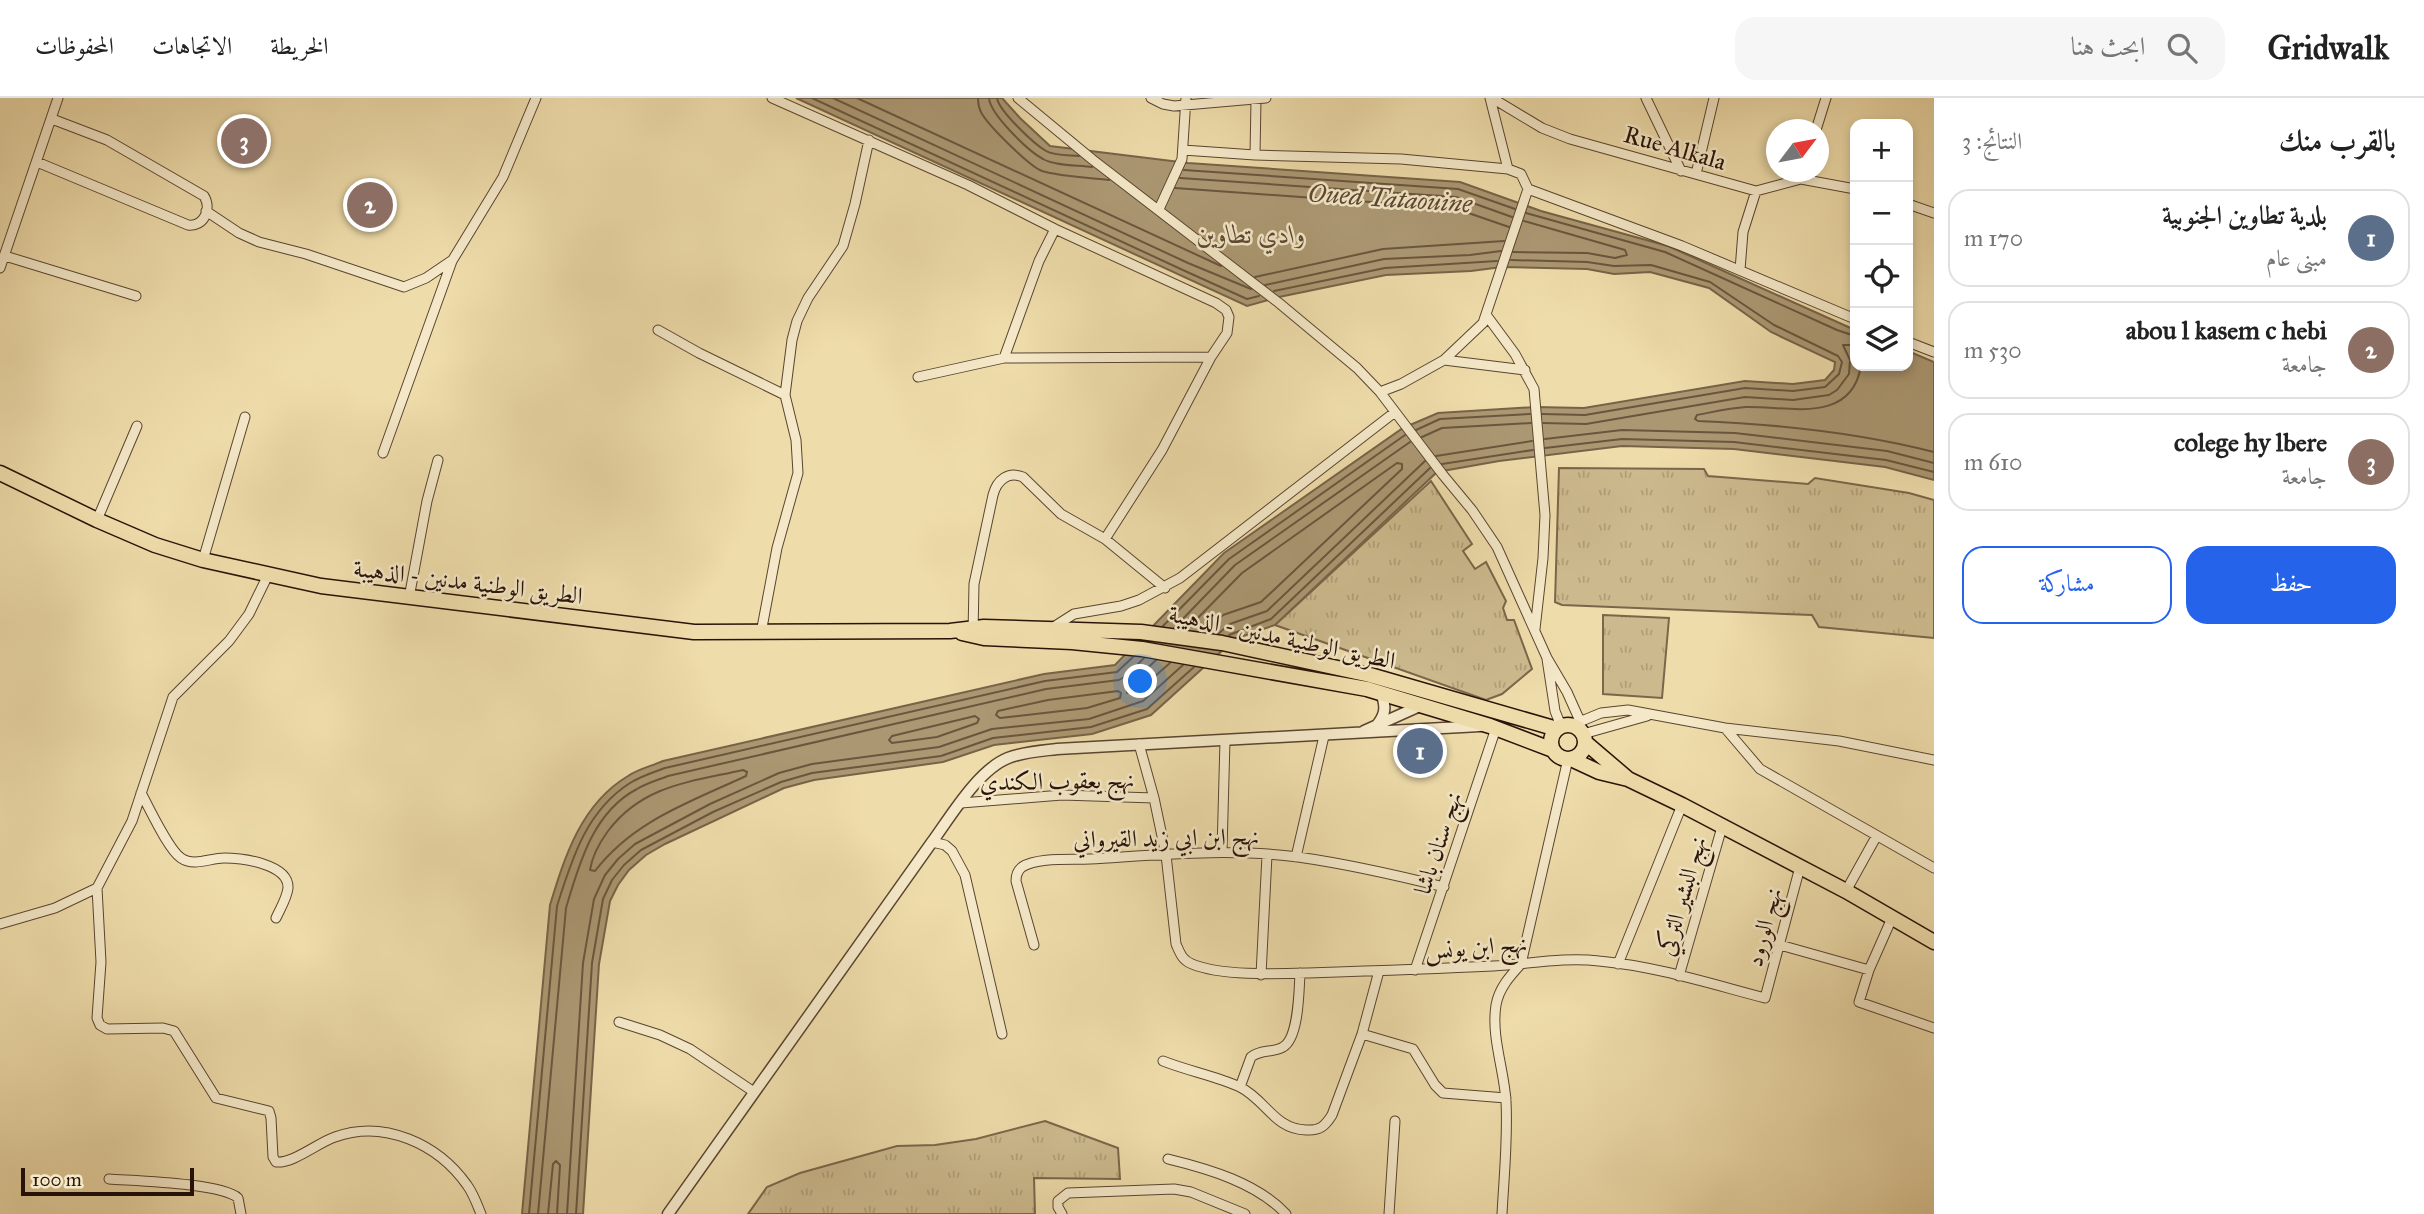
<!DOCTYPE html>
<html lang="ar">
<head>
<meta charset="utf-8">
<style>
	:root { --surface:#fff; --page:#f6f6f6; --text:#222; --muted:#767676; --line:#e0e0e0; --accent:#2563eb }
	body { margin:0; font-family:"IM FELL Great Primer",Amiri,serif; background:var(--page); color:var(--text); direction:rtl }
	.controls { position:absolute; right:21px; top:21px; display:grid; overflow:hidden; border-radius:14px; box-shadow:0 4px 10px #0003 }
	.controls button { width:63px; height:63px; display:grid; place-items:center; padding:0; border:0; border-bottom:2px solid var(--line); background:var(--surface); color:var(--text); font:35px sans-serif }
	.compass { position:absolute; left:1766px; top:21px; width:63px; height:63px; border-radius:50%; background:var(--surface); box-shadow:0 4px 10px #0003; rotate:58deg }
	.scale { position:absolute; left:21px; bottom:18px; width:173px; box-sizing:border-box; padding-left:7px; border:4px solid #281308; border-top:0; font-size:19px; line-height:24px; white-space:nowrap; color:#281308; -webkit-text-stroke:5px #f4e8c8; paint-order:stroke }
	.you { position:absolute; left:1141px; top:584px; width:24px; height:24px; margin:-18px; border:5px solid #fff; border-radius:50%; background:#1a73e8; box-shadow:0 0 0 10px #1a73e833 }
	.badge { display:grid; place-items:center; width:46px; height:46px; border-radius:50%; background:var(--accent); color:#fff; font-size:23px; font-weight:700 }
	.pin { position:absolute; translate:-50% -50%; border:4px solid #fff; box-shadow:0 2px 7px #0006 }
	.list { margin:0; padding:0; list-style:none }
	h2 { display:flex; justify-content:space-between; align-items:center; height:91px; margin:0; padding:0 28px; font-size:30px }
	h2 small { font-size:23px; font-weight:400; color:var(--muted) }
	.list li { display:grid; grid-template-columns:46px 1fr auto; gap:21px; align-items:center; box-sizing:border-box; height:98px; margin:0 14px 14px; padding:0 14px; border:2px solid var(--line); border-radius:21px }
	.list b { display:block; font-size:26px; white-space:nowrap }
	.list p { margin:0; font-size:23px; white-space:nowrap; color:var(--muted) }
	.list em { font-size:23px; font-style:normal; color:var(--muted) }
	.actions { display:flex; gap:14px; padding:21px 28px }
	.actions a { flex:1; padding:16px 0; border:2px solid var(--accent); border-radius:21px; text-align:center; font-size:24px; color:var(--accent) }
	.actions .main { background:var(--accent); color:#fff }
	.icon { flex:none; width:38px; height:38px; fill:none; stroke:currentColor; stroke-width:2; stroke-linecap:round; stroke-linejoin:round }
	.map { position:relative; flex:none; width:1934px; height:1116px; overflow:hidden; direction:ltr }
	header { display:flex; align-items:center; gap:42px; box-sizing:border-box; height:98px; padding:0 35px; background:var(--surface); border-bottom:2px solid var(--line) }
	header strong { font-size:33px }
	nav { display:flex; gap:38px; margin-inline-start:auto; font-size:24px }
	.search { width:490px; height:63px; background:var(--page); display:flex; align-items:center; gap:18px; box-sizing:border-box; padding:0 24px; border-radius:21px; color:var(--muted); font-size:26px }
	main { display:flex }
	aside { flex:1; background:var(--surface) }
	.map>svg:first-child { display:block }
</style>
</head>
<body>
<header>
<strong>Gridwalk</strong>
<div class="search"><svg class="icon" aria-label="search" viewBox="0 0 24 24"><circle cx="10" cy="10" r="6"/><path d="M15 15l6 6"/></svg>ابحث هنا</div>
<nav><a>الخريطة</a><a>الاتجاهات</a><a>المحفوظات</a></nav>
</header>
<main>
<aside>
<h2>بالقرب منك<small>النتائج: 3</small></h2>
<ul class="list">
<li><span class="badge" style="background:#5c6f8a">1</span><div><b>بلدية تطاوين الجنوبية</b><p>مبنى عام</p></div><em>170 m</em></li>
<li><span class="badge" style="background:#8d6e63">2</span><div><b>abou l kasem c hebi</b><p>جامعة</p></div><em>530 m</em></li>
<li><span class="badge" style="background:#8d6e63">3</span><div><b>colege hy lbere</b><p>جامعة</p></div><em>610 m</em></li>
</ul>
<div class="actions"><a class="main">حفظ</a><a>مشاركة</a></div>
</aside>
<div class="map">
<svg width="1934" height="1116" viewBox="0 0 1934 1116">
	<defs>
		<pattern id="grass-tufts" width="24" height="20" patternUnits="userSpaceOnUse" patternTransform="scale(1.75)"><rect width="24" height="20" fill="#ccba8e"/><path d="M3 7l-1-3M5 7V3M7 7l1-3M15 17l-1-3M17 17v-4M19 17l1-3" fill="none" stroke="#af9f79"/></pattern>
	</defs>
	<rect width="100%" height="100%" fill="#eedcaa"/>
	<filter id="stains"><feTurbulence type="fractalNoise" baseFrequency=".00286" numOctaves="4"/><feColorMatrix values="0 0 0 0 .2 0 0 0 0 .09 0 0 0 0 .02 0 0 0 .5 -.17"/></filter>
	<radialGradient id="worn" r=".72"><stop offset=".6" stop-color="#630" stop-opacity="0"/><stop offset="1" stop-color="#630" stop-opacity=".3"/></radialGradient>
	<!-- grass -->
	<path fill="url(#grass-tufts)" stroke="#7a664b" stroke-width="2" d="M1559 370 1704 371 1708 378 1808 386 1815 380 1909 395 1934 402V540L1819 529 1812 517 1562 507 1555 504Z
		M1431 383 1472 446 1463 453 1475 471 1486 464 1506 503 1503 510 1507 522H1514L1532 571 1502 596 1486 602 1275 527Z
		M1603 517 1669 520 1662 600 1603 596Z
		M1045 1023 1118 1050 1120 1081 1034 1080 1035 1116H748L767 1089 800 1075 897 1048 935 1047 976 1041Z"/>
	<!-- water -->
	<path fill="#ab9873" stroke="#776348" stroke-width="2" d="M796 0H1002L1020 20 1050 48 1188 65 1460 84 1541 113 1668 148 1855 232V268H1908V253L1934 264V382L1885 369 1734 351 1622 348 1499 363 1437 374 1275 527 1235 541 1151 617 1092 636 994 647 943 664 814 682 784 690 665 746 646 757 629 772 618 787 610 803 599 866 583 1116H522L550 807C565 758 581 706 628 678 638 671 652 668 663 663L1044 576 1115 567 1224 455 1403 330 1438 315 1536 309 1584 310 1745 283 1793 286 1825 282 1834 272 1835 264 1771 234 1709 190 1650 174 1614 176 1587 171 1502 169 1471 173 1386 177 1279 199 1247 208Z"/>
	<g fill="none" stroke-linecap="round" stroke-linejoin="round">
		<!-- shore -->
		<path stroke="#6a563e" stroke-width="2" d="M812 0 1185 173 1247 201 1259 198
			M833 0 1188 165 1251 191
			M857 0 1221 168
			M978 0C978 6 979 11 982 16 990 29 1029 68 1042 73 1063 79 1087 79 1109 82
			M989 0C990 16 1028 53 1043 61 1055 68 1078 67 1092 69
			M997 0C999 13 1034 46 1046 53 1054 58 1069 57 1079 58
			M1184 72 1458 91 1515 111
			M1180 80 1456 99 1512 119
			M1175 90 1454 110 1509 129
			M1526 115 1665 154 1837 232 1855 238
			M1513 154 1587 155 1615 160 1627 157 1625 152 1524 123
			M1511 162 1587 164 1614 168 1651 167 1710 184 1774 227 1838 258 1842 264 1839 276 1825 289 1793 293 1745 290 1585 317 1542 316
			M1255 179 1383 151 1504 143
			M1265 187 1384 161 1470 157 1501 153
			M1274 193 1385 170 1497 163
			M1861 268C1851 327 1788 308 1746 309 1730 310 1713 314 1697 317L1695 321 1698 323C1774 326 1860 335 1934 354
			M1543 325 1586 326 1745 299 1793 302 1829 297 1837 292 1849 276 1850 262 1843 247H1855
			M1416 332 1440 321 1530 316
			M1422 339 1442 330 1531 325
			M1545 341 1622 332 1735 335 1887 353 1934 365
			M1545 350 1622 341 1734 344 1886 362 1934 374
			M1436 358 1532 343
			M1442 366 1533 352
			M1163 528 1229 461 1405 337
			M1174 530 1235 467 1410 344
			M1187 531 1242 475 1397 365 1402 366V371L1261 504 1223 517 1204 534
			M1218 536 1230 526 1267 513 1425 363
			M1229 537 1271 521 1430 370
			M1156 562 1127 590V595L1138 593 1170 565
			M1118 593 1121 595 1120 600 1087 610 1000 620 996 617 998 613 1048 602Z
			M975 618 979 621 977 625 937 639 892 645 889 642 892 638Z
			M743 672 747 674 746 678C690 704 633 723 595 773L590 772C592 759 600 744 608 733 643 687 690 684 743 672Z
			M529 1116 557 808C572 761 586 713 630 685 641 678 654 674 665 670L1045 583 1117 574 1133 559
			M538 1116 566 810C579 766 593 714 637 691 647 685 658 682 668 678L1046 591 1119 582 1126 578 1144 560
			M548 1116 553 1066 556 1063 560 1067 557 1116
			M567 1116 583 865 594 801 605 777 618 761 635 746 710 706 779 675 812 666 939 649 992 631 1089 621 1143 603 1183 567
			M576 1116 592 865 603 801 612 782 624 767 641 752 713 714 781 684 812 675 941 658 993 640 1091 629 1147 611 1194 569"/>
		<defs>
			<path id="minor" d="M772 0 968 87 1055 131 1216 205 1226 212 1229 219 1227 235 1211 259 1162 352 1105 441
				M1018 0 1093 62 1279 205 1357 270 1380 294 1443 377 1472 412 1497 449 1547 560 1567 594 1580 623V632
				M1151 0 1163 6 1174 8 1266 0
				M1490 0 1508 71 1521 76 1528 91
				M1492 0 1542 30 1570 41 1756 93 1801 81 1855 91
				M1646 0 1681 73
				M1816 32 1826 0
				M1183 52 1255 57 1401 61 1508 71
				M1255 57 1256 2
				M37 64 188 127C204 129 212 111 204 98L107 42 52 21
				M1696 76 1714 0
				M1528 91 1682 148 1855 221
				M1908 106 1934 115
				M1159 111 1182 61 1186 0
				M206 113 239 135 259 144 306 156 404 189 426 180 451 163
				M5 158 136 198
				M0 170 58 0
				M1740 172 1743 134 1756 93
				M1487 218 1515 256 1534 291 1545 417 1543 460 1535 531
				M658 232 699 255 785 297
				M1908 244 1934 254
				M1004 260 1211 259
				M1444 262 1525 272
				M918 279 1004 260 1039 163 1055 131
				M1380 294 1401 286 1444 262 1483 225 1528 91
				M383 355 452 163 503 79 536 0
				M97 422 137 328
				M203 462 245 319
				M409 500 427 403 438 362
				M1052 530 1074 516 1121 508 1139 502 1180 480 1395 314
				M761 535 777 450 798 375 796 342 785 297 792 242 797 223 808 200 843 148 855 106 869 42
				M973 535 974 486 993 397C997 382 1008 373 1023 379L1061 416 1105 441 1165 490
				M1547 561 1555 613 1561 628
				M1572 627 1601 615 1628 612 1725 630 1839 643 1934 662
				M1725 630 1760 671 1934 770
				M1583 636 1647 618
				M1139 646 1154 700 1166 757 1176 846C1180 855 1182 862 1192 866 1221 878 1276 876 1308 875 1370 873 1431 871 1493 868 1529 866 1564 859 1599 863 1655 868 1711 886 1765 900L1800 769
				M141 695C150 711 168 751 181 760 194 769 210 760 224 760 242 760 289 766 288 790 287 800 280 811 276 820
				M961 705 1062 697 1154 700
				M932 744 945 747 952 753 965 777 1002 936
				M1222 753 1225 642
				M1296 759 1324 638
				M97 790 101 864 97 920 100 927 107 931 163 930 174 933 216 1000 269 1013 271 1020 273 1059 276 1064C293 1066 319 1044 335 1039 384 1021 438 1046 467 1087 473 1095 477 1106 481 1116
				M1846 793 1876 739
				M1892 820 1869 872 1859 904 1934 930
				M0 826 55 810 97 790 132 723 173 599 229 543 249 516 268 477
				M1034 847 1016 783C1016 777 1017 773 1022 769 1038 759 1071 762 1090 761 1159 757 1229 750 1298 759 1347 766 1396 777 1444 789
				M1780 847 1869 872
				M1618 866 1682 707
				M1415 872 1496 630
				M1261 877 1267 757
				M1679 878 1722 729
				M619 924 660 937 690 951 754 994
				M1362 936 1413 951 1435 987 1443 995 1506 1000
				M1163 963C1188 973 1216 978 1240 989 1266 1002 1274 1031 1306 1032 1320 1033 1325 1028 1332 1017L1362 936 1379 873
				M1240 989 1251 959C1261 951 1273 955 1283 949 1299 940 1299 892 1300 875
				M1168 1061C1209 1071 1257 1085 1286 1116
				M109 1081C135 1083 221 1085 238 1100L241 1116
				M1062 1116 1058 1109V1103L1068 1095 1174 1091 1191 1094 1245 1116
				M1389 1116 1395 1023
				M1502 1116C1504 1078 1508 1041 1506 1003 1504 971 1491 939 1496 907 1499 890 1510 878 1521 866L1568 661"/>
			<path id="tertiary" d="M1377 627C1386 616 1386 608 1381 595
				M1364 633 1422 607
				M668 1116 932 744C951 718 978 672 1008 660 1023 654 1040 653 1057 651L1480 628"/>
			<path id="primary" d="M0 375 97 422 155 447 203 462 321 488 694 534 950 533 984 529 1141 534 1222 545 1370 577 1557 631
				M962 535 984 540 1072 544 1142 551 1367 591 1490 628 1553 652
				M1551 644a17 17 0 1 1 34 0a17 17 0 1 1-34 0Z
				M1586 645 1627 680
				M1571 661 1599 674 1628 681 1682 707 1846 793 1934 844"/>
		</defs>
		<!-- minor casing -->
		<use href="#minor" stroke="#5a4530" stroke-width="11"/>
		<!-- tertiary casing -->
		<use href="#tertiary" stroke="#5a4530" stroke-width="13"/>
		<!-- primary casing -->
		<use href="#primary" stroke="#281308" stroke-width="17"/>
		<!-- minor -->
		<use href="#minor" stroke="#f4e8c8" stroke-width="9"/>
		<!-- tertiary -->
		<use href="#tertiary" stroke="#f4e8c8" stroke-width="10"/>
		<!-- primary -->
		<use href="#primary" stroke="#eedcaa" stroke-width="14"/>
	</g>
	<g text-anchor="middle" stroke-width="5" stroke-linejoin="round" paint-order="stroke">
		<!-- street labels -->
		<g font-size="24" fill="#281308" stroke="#f4e8c8">
			<text transform="translate(1675 50) rotate(16)" y="8">Rue Alkala</text>
			<text transform="translate(468 484) rotate(7)" y="8">الطريق الوطنية مدنين - الذهيبة</text>
			<text transform="translate(1282 539) rotate(12)" y="8">الطريق الوطنية مدنين - الذهيبة</text>
			<text transform="translate(1057 683) rotate(-1)" y="8">نهج يعقوب الكندي</text>
			<text transform="translate(1166 740) rotate(-1)" y="8">نهج ابن ابي زيد القيرواني</text>
			<text transform="translate(1438 745) rotate(-72)" y="8">نهج سنان باشا</text>
			<text transform="translate(1682 798) rotate(-74)" y="8">نهج البشير التركي</text>
			<text transform="translate(1764 829) rotate(-75)" y="8">نهج الورود</text>
			<text transform="translate(1476 849) rotate(-4)" y="8">نهج ابن يونس</text>
		</g>
		<!-- water labels -->
		<g font-size="26" font-style="italic" fill="#5c4833" stroke="#f4e8c8">
			<text transform="translate(1390 100) rotate(4)" y="9">Oued Tataouine</text>
			<text x="1251" y="145">وادي تطاوين</text>
		</g>
	</g>
	<rect width="100%" height="100%" filter="url(#stains)"/>
	<rect width="100%" height="100%" fill="url(#worn)"/>
</svg>
<div class="controls">
<button>+</button>
<button>−</button>
<button><svg class="icon" aria-label="locate" viewBox="0 0 24 24"><circle cx="12" cy="12" r="6"/><path d="M12 2v4M12 18v4M2 12h4M18 12h4"/></svg></button>
<button><svg class="icon" aria-label="layers" viewBox="0 0 24 24"><path d="M12 4l9 5-9 5-9-5zM3 14l9 5 9-5"/></svg></button>
</div>
<svg class="compass" viewBox="-18 -18 36 36"><path d="M0-13l5 13h-10z" fill="#e53935"/><path d="M0 13l5-13h-10z" fill="#767676"/></svg>
<div class="scale">100 m</div>
<div class="you"></div>
<div class="pin badge" style="left:1420px;top:653px;background:#5c6f8a">1</div>
<div class="pin badge" style="left:370px;top:107px;background:#8d6e63">2</div>
<div class="pin badge" style="left:244px;top:43px;background:#8d6e63">3</div>
</div>
</main>
</body>
</html>
